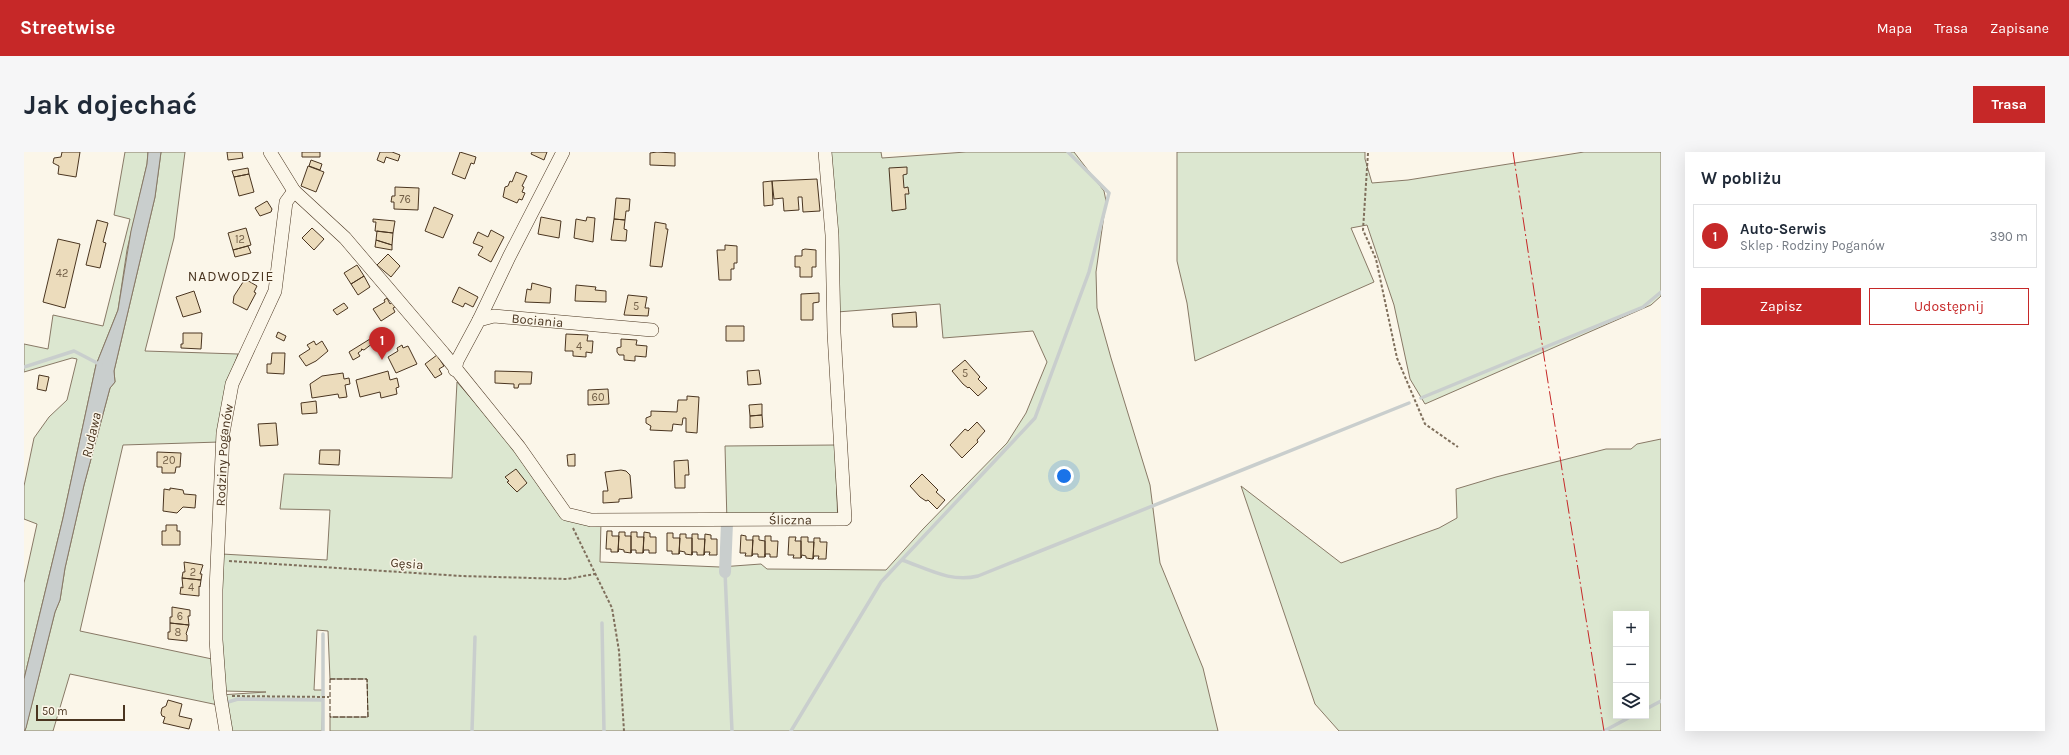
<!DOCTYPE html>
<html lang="pl">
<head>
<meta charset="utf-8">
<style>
	:root { --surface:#fff; --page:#f6f6f7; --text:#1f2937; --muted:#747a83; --line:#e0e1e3; --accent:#c62828 }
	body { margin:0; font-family:Karla,sans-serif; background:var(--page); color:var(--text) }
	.controls { position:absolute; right:12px; bottom:12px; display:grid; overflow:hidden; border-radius:0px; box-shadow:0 4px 16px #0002 }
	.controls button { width:36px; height:36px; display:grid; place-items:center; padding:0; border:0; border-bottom:1px solid var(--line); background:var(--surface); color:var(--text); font:20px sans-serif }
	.scale { position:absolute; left:12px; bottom:10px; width:89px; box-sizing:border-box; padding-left:4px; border:2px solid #4a3520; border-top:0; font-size:11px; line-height:14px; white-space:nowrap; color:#4a3520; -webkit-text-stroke:3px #fbf6e9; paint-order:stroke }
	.you { position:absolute; left:1040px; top:324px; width:14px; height:14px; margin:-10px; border:3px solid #fff; border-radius:50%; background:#1a73e8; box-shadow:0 0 0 6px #1a73e833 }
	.badge { display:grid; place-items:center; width:26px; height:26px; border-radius:50%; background:var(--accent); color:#fff; font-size:13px; font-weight:700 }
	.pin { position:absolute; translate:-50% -33px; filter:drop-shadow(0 1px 2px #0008) }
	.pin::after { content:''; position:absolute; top:21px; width:14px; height:12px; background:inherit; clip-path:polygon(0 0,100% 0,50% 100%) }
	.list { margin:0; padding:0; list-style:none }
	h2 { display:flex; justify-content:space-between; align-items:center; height:52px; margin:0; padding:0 16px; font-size:17px }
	h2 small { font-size:13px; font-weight:400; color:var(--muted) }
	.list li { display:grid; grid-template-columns:26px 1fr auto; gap:12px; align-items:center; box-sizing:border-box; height:64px; margin:0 8px 8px; padding:0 8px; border:1px solid var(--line); border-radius:0px }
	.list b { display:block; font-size:15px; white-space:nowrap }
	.list p { margin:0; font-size:13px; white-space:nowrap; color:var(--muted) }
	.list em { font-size:13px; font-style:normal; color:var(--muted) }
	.actions { display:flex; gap:8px; padding:12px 16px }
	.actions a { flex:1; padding:9px 0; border:1px solid var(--accent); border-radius:0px; text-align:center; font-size:14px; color:var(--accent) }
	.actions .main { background:var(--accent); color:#fff }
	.icon { flex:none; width:22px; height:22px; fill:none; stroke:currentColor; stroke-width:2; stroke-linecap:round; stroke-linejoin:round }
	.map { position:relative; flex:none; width:1637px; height:579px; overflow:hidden; border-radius:0px }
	header { display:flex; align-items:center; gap:24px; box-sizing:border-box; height:56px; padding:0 20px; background:var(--accent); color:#fff }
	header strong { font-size:19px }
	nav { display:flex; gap:22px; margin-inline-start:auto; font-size:14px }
	.intro { display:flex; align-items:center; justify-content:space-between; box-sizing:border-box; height:96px; padding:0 24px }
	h1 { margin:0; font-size:28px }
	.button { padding:10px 18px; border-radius:0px; background:var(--accent); color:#fff; font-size:14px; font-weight:700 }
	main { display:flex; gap:24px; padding:0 24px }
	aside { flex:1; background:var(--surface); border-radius:0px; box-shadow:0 4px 16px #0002 }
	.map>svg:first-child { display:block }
</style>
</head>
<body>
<header>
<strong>Streetwise</strong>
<nav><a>Mapa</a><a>Trasa</a><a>Zapisane</a></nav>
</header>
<div class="intro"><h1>Jak dojechać</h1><a class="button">Trasa</a></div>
<main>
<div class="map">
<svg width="1637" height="579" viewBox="0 0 1637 579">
	<rect width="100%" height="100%" fill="#fbf6e9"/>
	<!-- green -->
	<path fill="#dce7d0" stroke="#887966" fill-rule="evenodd" d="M101 0H124L123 12 103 98 94 158 72 213 39 366 0 527V431L13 372 0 367V334L10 286 25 265 43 248 53 207 48 206 0 220V192L24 197 29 163 79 174 106 67 90 63Z
		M137 0H161L150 86 121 199 214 202 202 236 196 290 99 293 56 479 188 507 194 553 46 522 29 579H1L31 460 36 448 41 416 60 333 86 236 91 230 90 219 131 45Z
		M806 0H857L858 6 942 0H1050L1080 39 1082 49 1072 120 1073 156 1087 206 1126 333 1136 411 1179 516 1194 579H306V565H344L343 527H306L304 479 293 478 290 538H299L298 579H203L196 543 242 540 200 539 195 504 198 402 303 408 306 358 256 357 260 322 428 326 433 230 492 298 542 368 577 370 576 410 696 415 737 412 743 417 862 418 899 377 983 291 1002 261 1023 210 1009 179 919 186 916 152 813 160Z
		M1153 0H1341V7L1348 31 1384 28 1560 0H1637V144L1627 153 1401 252 1386 227 1370 153 1343 73 1327 76 1350 130 1171 209 1163 151 1153 109Z
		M1637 287V579H1315L1291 552 1217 334 1317 411 1415 376 1433 366 1432 337 1472 325 1582 297H1607L1613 292ZM1592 462H1622V564H1592Z
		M811 293 814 373 703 371 701 294Z"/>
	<!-- water -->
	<path fill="#c9cecd" stroke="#887966" d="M124 0H137L131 45 90 219 91 230 86 236 60 333 41 416 36 448 31 460 2 576 0 579V527L39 366 72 213 94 158 107 79 123 12Z"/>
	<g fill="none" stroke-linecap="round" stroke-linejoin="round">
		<!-- stream -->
		<path stroke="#c9cecd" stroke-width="3.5" d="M0 215 50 199 77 213
			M1397 246 1619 155 1637 140
			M878 408C904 417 927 431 954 424L1385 251
			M701 420 708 579
			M578 471 580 579
			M299 482V579
			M204 550 214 547 299 548
			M1622 557 1637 549
			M448 579 451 485
			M767 579 857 430 1011 266 1065 120 1085 41 1044 0
			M1580 579 1608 564"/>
		<!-- canal -->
		<path stroke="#c9cecd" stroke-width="12" d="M701 420 703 371"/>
	</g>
	<!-- building -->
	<path fill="#ecdcbc" stroke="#4a3520" d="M38 0H56L52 25 34 22 35 14 29 11 30 6 37 5Z
		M203 0H218L219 6 204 8Z
		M278 0H296V5H278Z
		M356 0H368L376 3 374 9 362 5 360 11 353 8Z
		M436 0 452 5 450 12 447 11 441 27 428 22Z
		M508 0H523L520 8 507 2Z
		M633 0 651 1V14L626 13V1Z
		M287 8 298 12 296 18 285 14Z
		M284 14 300 20 292 40 277 34Z
		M883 15V22L879 23 880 36 884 35 885 42H881L882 57 868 59 865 16Z
		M224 16 225 22 210 25 208 19Z
		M492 20 503 24 498 34 500 35 498 40 501 41 498 48 495 47 493 51 479 45 481 35 484 34 486 29 488 30Z
		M225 22 230 40 215 44 210 25Z
		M793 27 796 59 779 60 778 45H774L775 58 760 59 759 46 750 47 748 29Z
		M748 29 749 53 740 54 739 30Z
		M371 35 395 36 394 58 370 57V50H367L368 44H371Z
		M592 46 606 47 605 59H602L601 68 590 67Z
		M243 49 248 57 247 60 236 64 231 56Z
		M410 55 429 63 419 86 401 79Z
		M517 65 537 69 535 86 514 82Z
		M563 65 571 66 569 90 550 86 552 67 562 69Z
		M349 67 371 69 369 81 351 79 352 70H349Z
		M590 67 601 68 600 77 603 78 602 89 587 88Z
		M73 68 84 71 79 90 82 91 76 116 62 113Z
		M631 70 642 72V77H644L638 115 626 114Z
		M222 76 227 93 209 98 204 81Z
		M288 76 300 87 290 98 278 86Z
		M467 78 480 85 467 110 454 103 459 95 449 91 454 80 464 85Z
		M353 79 369 81 368 93 352 88Z
		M34 87 56 92 41 156 19 150Z
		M352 88 368 93V98L351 95Z
		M701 93 713 94V111H710V117H707V128H695L693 98H701Z
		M224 94 227 101 211 105 209 98Z
		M781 97 792 98V115H788V125H776V115H771V104H778V98Z
		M364 102 376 114 367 125 353 113Z
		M333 113 340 124 327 132 320 121Z
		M340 124 346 135 334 143 327 132Z
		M221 127 233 134 230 140 232 141 223 158 209 151 210 144Z
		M508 131 527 136 526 151 501 150 503 137 507 138Z
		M552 133 572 135 571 138 582 139V150L551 149Z
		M435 135 454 145 449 155 441 151 439 155 428 150Z
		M170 139 177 160 159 165 152 145Z
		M795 141V150L789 151V168H777V142Z
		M604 143 623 145 621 156H625L624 164 600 163Z
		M363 146 366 152 370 149 373 154 369 156 371 160 357 169 349 157 361 150 360 148Z
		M320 151 324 156 313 163 309 158Z
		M892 160 893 175H869L868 162Z
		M702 174H720V189H702Z
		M361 177 369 188 353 198 346 187Z
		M254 180 262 184 260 189 252 185Z
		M159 181H178L177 197 157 196V192H159Z
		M542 182 564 183 563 189H569L568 201 562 200V205L549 204V199H541Z
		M346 187 349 191 340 198 337 197 338 198 334 201 336 204 329 208 325 200Z
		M597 187 613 188 612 193 623 194 622 205 611 204V209L600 208V203H595L593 200V196L597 195Z
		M290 189 292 193 298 189 304 199 292 209 282 214 275 204 286 197 283 193Z
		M378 193 379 196 384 194 393 212 372 221 364 205 374 199 373 196Z
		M248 201H261L260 222 243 221V212H247Z
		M413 203 420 214 415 217 418 222 411 226 401 212Z
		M941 208 956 225 954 227 963 236 954 244 945 235 944 236 939 232 928 219Z
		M735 218 737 232 724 233 723 219Z
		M364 219 366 228 373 226 375 235 372 236 373 242 357 246 356 240 336 245 332 228Z
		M471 219 508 220 507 232H495L494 236H490V232L471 231Z
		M319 221 320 227 325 226 326 232 321 233 323 245 315 246 314 242 288 246 286 232 298 224Z
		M15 223 25 225 22 239 13 237Z
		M584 237 585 252 564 253V238Z
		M663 244 675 245 673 281 662 280V266H659L658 273 649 272 648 279 626 278 627 274 622 271V266L627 264V259L653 260 654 248H663Z
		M292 249 293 261 278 262 277 251Z
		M738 252V263L726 264 725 253Z
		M738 263 739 275 726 276V264Z
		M953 270 961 279 953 288 954 290 938 306 926 293 941 277 944 279Z
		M252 271 254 293 236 294 234 272Z
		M296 298H316L315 313 295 312Z
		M133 300 157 301 156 315H152L151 321H138V315H133Z
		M551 302V314H544L543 303Z
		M664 308 665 323H661V336H651L650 309Z
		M492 317 503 331 493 340 483 330 485 329 481 325Z
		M597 318 602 319 606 323 608 346 595 347V350L579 351V339H584L581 320Z
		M898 322 914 338 912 340 921 348 913 357 904 348 902 349 896 345 886 334Z
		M146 336 159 338 160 342 172 343 171 356 159 355 153 361 139 359 140 337 146 338Z
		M142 373H153V379H156V393H138V379H142Z
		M583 379H588V384H595L594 400H587V397H582Z
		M595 380H601V384H607V401L600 400V398L595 397 594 400Z
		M607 380H613V385H620L619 401H612V398H607V401Z
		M620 380 626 381V385H632V401H625V398H620L619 401Z
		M643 381H649V386H656L655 402H648V399H643Z
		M656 382H662V386H668V403L661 402V400L656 399 655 402Z
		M668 382H674V387H681L680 403H673V400H668V403Z
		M681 382 687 383V387H693V403H685L686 400H681L680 403Z
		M717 383 722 384V388H729L728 404H721L722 401H716Z
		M729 384H735V388L741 389V405H734V402H729L728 404Z
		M741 384H747V389H754L753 405H746V402H741V405Z
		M765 385H772L771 389H777V406H769L770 403H764Z
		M777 385H784V390H790L789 407 782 406V404L778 403 777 406Z
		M790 386H796V390H803L802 407H794L795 404H790L789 407Z
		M160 410 179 413 176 422H178L177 428 158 426 159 420H161Z
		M158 426 177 428 176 435 175 434V444L156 442 157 435 159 436Z
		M148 455 166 458V464H164L165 473 146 471V465H148Z
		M146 471 165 473 162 482 163 483V489L144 487V480H146Z
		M144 548 158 552 155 564 168 567 165 577 139 571 141 565 138 564 137 561 138 556 142 554Z"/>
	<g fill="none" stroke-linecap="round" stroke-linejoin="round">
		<defs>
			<g id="minor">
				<path id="s1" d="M246 0 270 39 321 86 419 201 495 295 542 362 567 368 821 367 810 181 808 83 801 0"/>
				<path d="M455 168 485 105 539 0"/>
				<path id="s2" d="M431 218 433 209 455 168 470 164 628 178"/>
				<path id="s3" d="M202 579 196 543 192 488V438L199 281 208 232 251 139 262 50 270 39"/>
			</g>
		</defs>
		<!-- minor casing -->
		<use href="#minor" stroke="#4a3520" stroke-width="14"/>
		<!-- path -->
		<path stroke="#7f6f5c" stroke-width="2" stroke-dasharray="3 2" stroke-linecap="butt" d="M1344 1 1339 78 1352 107 1373 206 1401 272 1434 295
			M549 376 588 456 595 499 600 579
			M205 409 438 424 543 427 571 422
			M208 544 305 545"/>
		<!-- minor -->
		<use href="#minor" stroke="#fbf6e9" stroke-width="13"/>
		<!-- fence -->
		<path stroke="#4a3520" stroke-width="1" stroke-dasharray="5 2" stroke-linecap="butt" d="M306 527H343L344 565H306Z"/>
		<!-- power -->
		<path stroke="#c62828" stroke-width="1" stroke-dasharray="14 3 2 3" stroke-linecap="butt" d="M1489 0 1523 224 1580 579"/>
	</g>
	<g text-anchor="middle" stroke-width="3" stroke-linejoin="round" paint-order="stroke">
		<!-- number labels -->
		<g font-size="11" fill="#725f47">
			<text x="381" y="51">76</text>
			<text x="216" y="91">12</text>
			<text x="38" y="125">42</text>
			<text x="612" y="158">5</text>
			<text x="555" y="198">4</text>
			<text x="941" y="225">5</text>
			<text x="574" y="249">60</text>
			<text x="145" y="312">20</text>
			<text x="169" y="424">2</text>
			<text x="167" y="439">4</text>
			<text x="156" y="468">6</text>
			<text x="154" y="484">8</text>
		</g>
		<!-- street labels -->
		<g font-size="13" fill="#4a3520" stroke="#fbf6e9">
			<text dy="5" stroke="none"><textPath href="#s2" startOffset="115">Bociania</textPath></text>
			<text dy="5" stroke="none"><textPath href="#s3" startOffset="277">Rodziny Poganów</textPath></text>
			<text dy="5" stroke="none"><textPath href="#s1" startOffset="694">Śliczna</textPath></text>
			<text transform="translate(383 411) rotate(4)" y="5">Gęsia</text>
		</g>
		<!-- neighbourhood labels -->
		<g font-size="14" letter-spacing="1" fill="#4a3520" stroke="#fbf6e9">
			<text x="207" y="129">NADWODZIE</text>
		</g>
		<!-- water labels -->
		<g font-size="14" font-style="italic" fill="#4a3520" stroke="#fbf6e9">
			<text transform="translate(67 283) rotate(-77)" y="5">Rudawa</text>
		</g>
	</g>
</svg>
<div class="controls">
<button>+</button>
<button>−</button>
<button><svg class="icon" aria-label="layers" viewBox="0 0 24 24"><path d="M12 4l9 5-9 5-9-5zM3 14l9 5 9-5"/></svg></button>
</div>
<div class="scale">50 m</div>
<div class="you"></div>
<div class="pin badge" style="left:358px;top:208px">1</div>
</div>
<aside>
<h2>W pobliżu<small></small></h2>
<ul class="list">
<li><span class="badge">1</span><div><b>Auto-Serwis</b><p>Sklep · Rodziny Poganów</p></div><em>390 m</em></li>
</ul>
<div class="actions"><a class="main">Zapisz</a><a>Udostępnij</a></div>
</aside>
</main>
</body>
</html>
